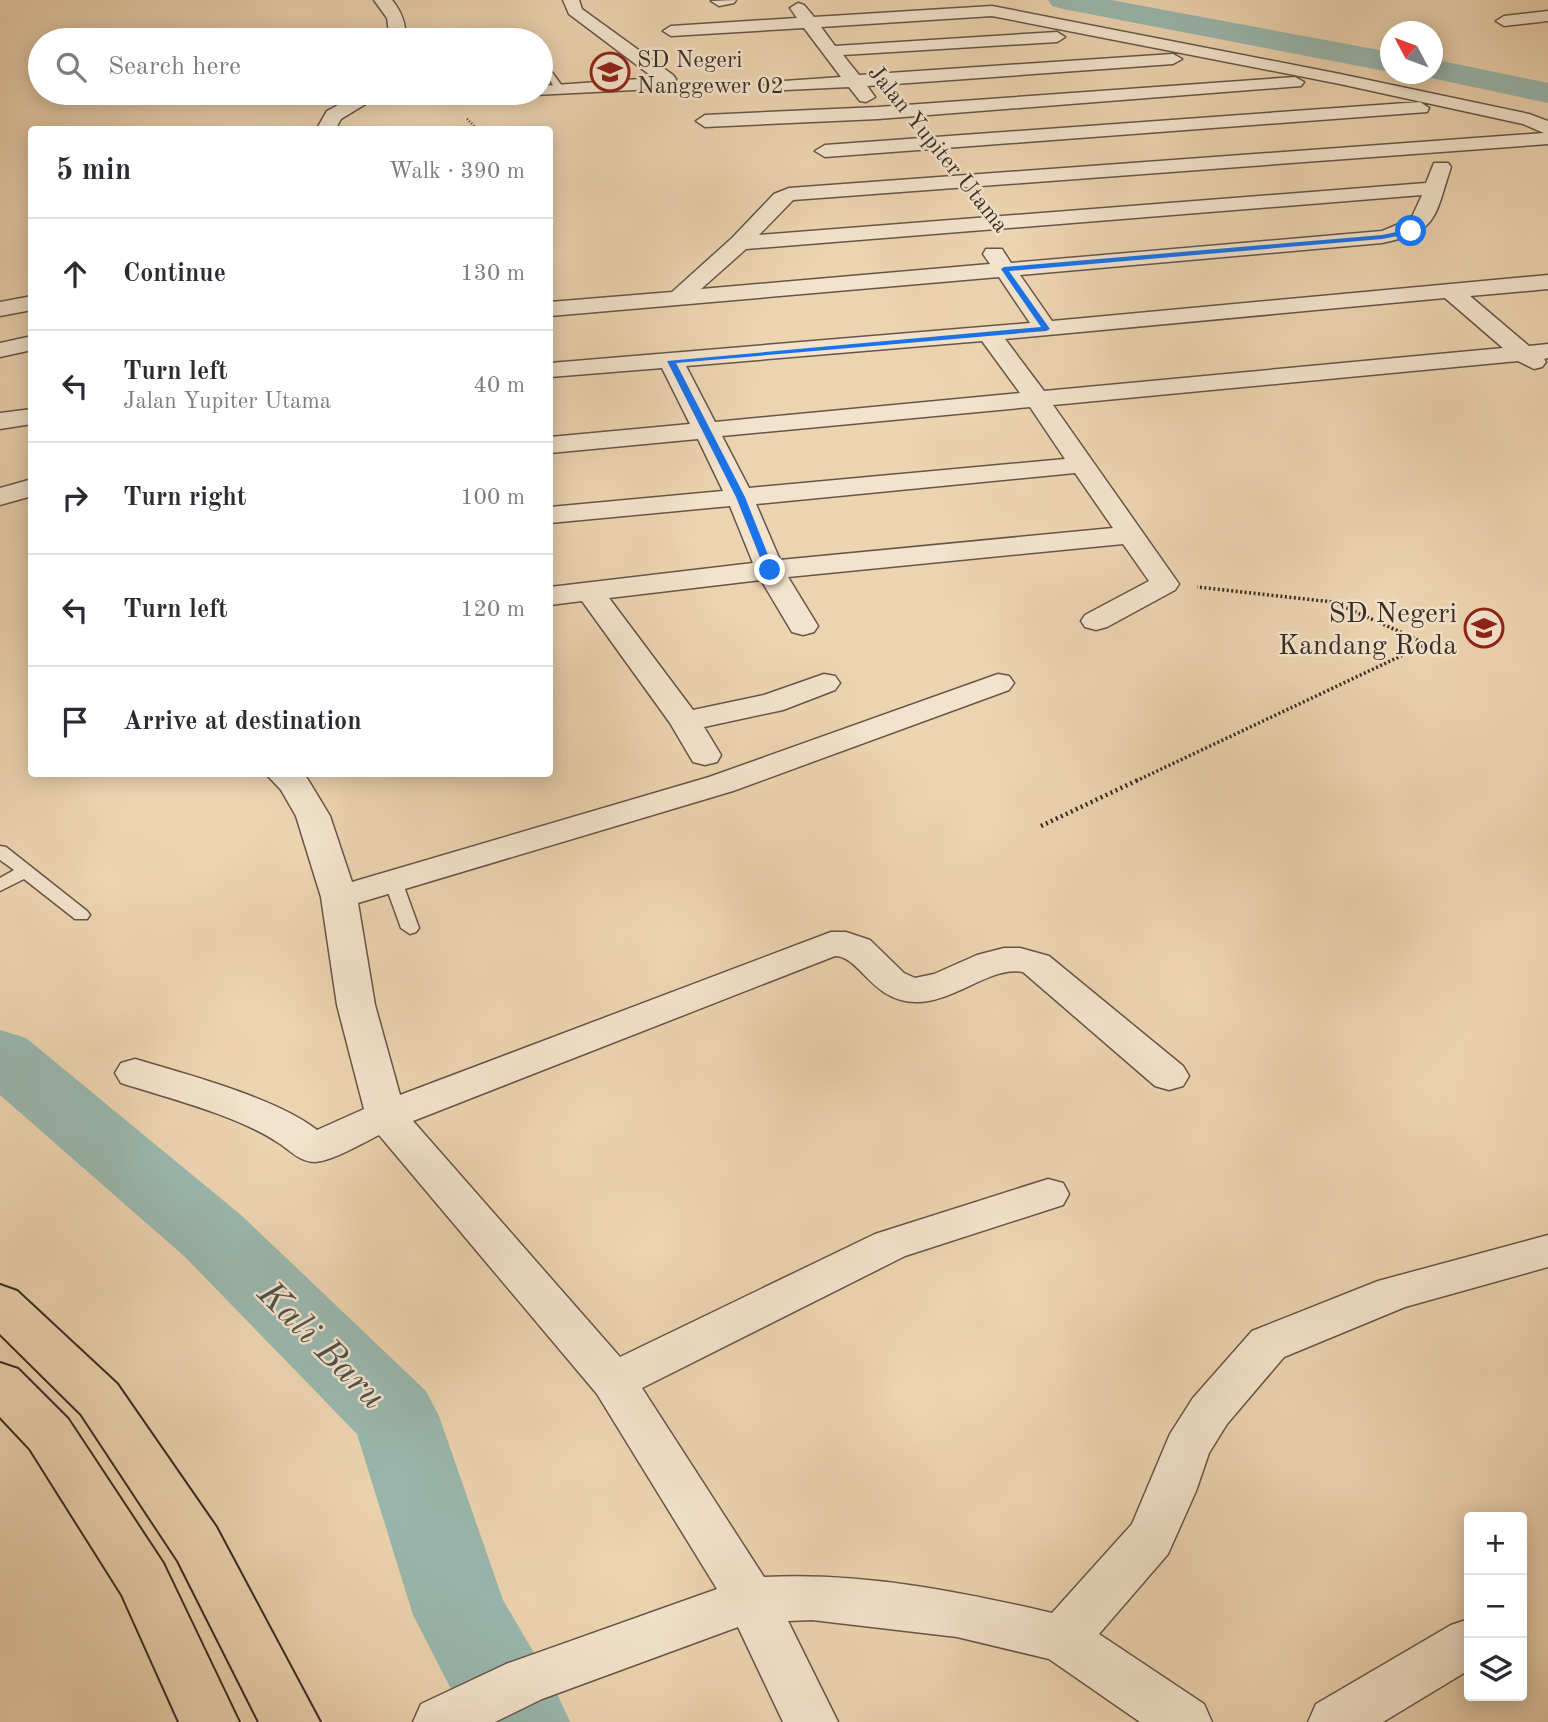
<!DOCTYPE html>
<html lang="en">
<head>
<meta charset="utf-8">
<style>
	:root { --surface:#fff; --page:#f7f7f7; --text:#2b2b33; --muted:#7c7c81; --line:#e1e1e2 }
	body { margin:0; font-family:"Old Standard TT",serif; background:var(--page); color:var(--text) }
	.controls { position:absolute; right:21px; bottom:21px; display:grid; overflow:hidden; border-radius:7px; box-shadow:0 4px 18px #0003 }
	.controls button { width:63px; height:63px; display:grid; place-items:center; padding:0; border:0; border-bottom:2px solid var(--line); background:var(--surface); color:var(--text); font:35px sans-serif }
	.compass { position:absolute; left:1380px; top:21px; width:63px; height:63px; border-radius:50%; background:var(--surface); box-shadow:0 4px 18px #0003; rotate:311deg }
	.stop { position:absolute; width:21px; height:21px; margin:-16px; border:5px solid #1a73e8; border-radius:50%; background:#fff }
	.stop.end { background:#1a73e8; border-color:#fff; box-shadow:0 2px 7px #0008 }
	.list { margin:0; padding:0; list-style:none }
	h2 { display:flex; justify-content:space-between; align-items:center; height:91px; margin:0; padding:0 28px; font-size:30px }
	h2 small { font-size:23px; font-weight:400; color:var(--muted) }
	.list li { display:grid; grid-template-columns:46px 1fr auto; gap:21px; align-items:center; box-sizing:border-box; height:112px; padding:0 28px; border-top:2px solid var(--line) }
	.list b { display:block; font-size:26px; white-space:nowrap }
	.list p { margin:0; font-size:23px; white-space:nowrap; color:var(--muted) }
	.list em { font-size:23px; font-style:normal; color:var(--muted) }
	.icon { flex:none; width:38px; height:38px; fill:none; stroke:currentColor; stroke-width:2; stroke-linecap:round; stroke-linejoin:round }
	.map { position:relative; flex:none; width:1548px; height:1722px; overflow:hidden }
	.search { position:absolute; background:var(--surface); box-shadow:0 4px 18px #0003; left:28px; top:28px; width:525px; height:77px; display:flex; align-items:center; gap:18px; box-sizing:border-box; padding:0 24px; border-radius:38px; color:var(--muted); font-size:26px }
	.panel { position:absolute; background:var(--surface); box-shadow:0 4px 18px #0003; left:28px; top:126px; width:525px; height:651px; border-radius:7px }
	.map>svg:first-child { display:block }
</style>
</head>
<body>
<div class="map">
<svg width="1548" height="1722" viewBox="0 0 1548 1722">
	<rect width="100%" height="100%" fill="#edd4b0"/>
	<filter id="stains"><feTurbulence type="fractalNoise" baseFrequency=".00286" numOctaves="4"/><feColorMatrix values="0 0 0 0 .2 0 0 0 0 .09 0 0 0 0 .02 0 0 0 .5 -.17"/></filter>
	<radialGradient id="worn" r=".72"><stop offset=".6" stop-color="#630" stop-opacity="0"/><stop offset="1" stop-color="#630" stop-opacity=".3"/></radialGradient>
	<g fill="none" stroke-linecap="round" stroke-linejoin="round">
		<!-- river -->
		<path fill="#99b8af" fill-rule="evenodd" d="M1048 0H1111L1390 52V72L1063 9 1052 6Z
			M1432 59 1548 83V103L1421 76 1419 74H1432Z
			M0 1030 26 1038 241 1215 426 1391 439 1416 503 1600 555 1689 570 1722H468L413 1615 357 1434 185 1257 0 1095Z"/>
		<defs>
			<path id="service" d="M542 67H548L565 90 563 92H557Z
				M0 846 6 847 87 911 90 915 87 919H75L24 879 0 891V878L14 870 0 860Z
				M393 876 402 881 419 928 416 932 410 934 401 928 384 881Z"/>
			<path id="minor" d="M374 0H392C402 12 406 24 406 40H390L387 18Z
				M563 0H579L582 9 673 75 676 79 673 83 654 89 535 95 533 93H541V86L654 78 569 14Z
				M736 0 734 3 719 6 711 1Z
				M798 3 804 5 814 17 992 6 1340 74 1529 114 1548 121V144L793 200 759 235 1426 183 1434 163H1448L1451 167C1434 218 1439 231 1382 243L1020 275 1052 321 1548 275V289L1470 296 1529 346 1548 344V358L1544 359 1546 362 1542 367 1534 369 1518 361 1053 405 1179 584 1175 590 1107 627 1096 630 1085 627 1081 621 1085 615 1149 581 1123 544 788 577 818 626 814 632 803 635 792 632 761 580 609 598 693 710 764 695 824 674 835 676 840 683 835 690 783 710 704 727 721 755 717 762 705 765 693 762 670 723 582 601 550 605V587L753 563 730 506 550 523V507L723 491 698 439 550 453V437L690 424 662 368 550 377V363L1030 323 999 277 550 316V302L672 292 732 238 774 194 789 188 1544 133 1523 124 1340 84 992 16 821 27 835 46 1057 32 1065 37 1057 42 843 55 859 75 1173 54 1182 59 1173 64 867 86 875 97 866 102 860 101 849 87 764 91 761 87 770 82 841 77 804 28 671 36 663 31 671 26 797 18 790 8ZM1422 195 1411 219 1382 231 1011 263 1002 249H986L983 254 990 264 701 289 746 249ZM1445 298 1503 348 1044 391 1005 339ZM982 341 1020 393 715 422 686 366ZM1030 407 1065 459 749 488 722 436ZM1075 473 1113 528 780 560 756 504Z
				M1548 11V21L1504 26 1496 21 1504 16Z
				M1295 77 1304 82 1301 86 878 119 705 127 696 121 705 115 878 107Z
				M360 93H507L498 98C475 99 397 107 382 94L341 119 335 130H316L327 111Z
				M1420 102 1429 108 1427 112 825 157 815 151 825 145Z
				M32 296V310L0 316V302Z
				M32 336V350L0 357V343Z
				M32 409V424L0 429V413Z
				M32 479V496L0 505V488Z
				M998 674 1009 676 1014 683 1009 690 733 791 358 903 375 1005 400 1095 831 932H846L870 940 904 973 915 978 934 974 977 955 1004 948H1020L1049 956 1183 1066 1189 1076 1183 1086 1169 1090 1155 1086 1023 972C992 965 953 1003 916 1002 872 1002 860 956 835 956L413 1121 620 1357 875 1234 1048 1179 1063 1183 1069 1194 1063 1205 905 1256 642 1388 764 1577C861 1572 958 1591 1052 1613L1132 1524 1170 1434 1193 1398 1252 1331 1378 1281 1548 1235V1267L1405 1307 1284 1357 1227 1424 1209 1453 1196 1491 1168 1554 1099 1634 1204 1704 1212 1722H1140L1049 1659 957 1637 812 1620 788 1621 838 1722H783L738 1627 542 1699 495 1722H413L421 1704 506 1664 717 1589 597 1394 379 1135C363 1143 332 1161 315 1162 299 1162 289 1149 277 1142 236 1115 168 1098 121 1083L115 1073 121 1063 135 1059C186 1074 276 1098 317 1130L364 1109 337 1005 321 897 296 816 281 790 266 774H302L307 778 330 816 352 882 709 777Z
				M1469 1619V1670L1383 1722H1308L1316 1704 1451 1625Z"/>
			<path id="trunk" d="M0 1285 17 1291 117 1384 216 1527 320 1722H259L178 1561 81 1414 0 1334Z
				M0 1363 18 1369 68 1419 163 1563 239 1722H179L122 1595 30 1449 0 1417Z"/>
		</defs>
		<!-- service casing -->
		<use href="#service" stroke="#655649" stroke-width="3"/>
		<!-- minor casing -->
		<use href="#minor" stroke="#655649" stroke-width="3"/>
		<!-- trunk casing -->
		<use href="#trunk" stroke="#382c27" stroke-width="4"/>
		<!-- path-far2 -->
		<path stroke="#382c27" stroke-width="2.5" stroke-dasharray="1 2" stroke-linecap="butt" d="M467 119 478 130"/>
		<!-- path-far1 -->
		<path stroke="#382c27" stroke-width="3.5" stroke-dasharray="2 2.5" stroke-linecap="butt" d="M1136 781 1422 646 1421 642 1414 638 1333 602 1197 587"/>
		<!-- path -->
		<path stroke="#382c27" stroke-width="4.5" stroke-dasharray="2 3.5" stroke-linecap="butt" d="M1041 826 1140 779"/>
		<!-- service -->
		<use href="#service" fill="#f3e3cc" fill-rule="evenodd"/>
		<!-- minor -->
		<use href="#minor" fill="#f3e3cc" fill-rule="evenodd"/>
		<!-- trunk -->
		<use href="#trunk" fill="#edd4b0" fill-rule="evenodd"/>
	</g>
	<!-- route -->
	<path fill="#1a73e8" d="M1411 229 1413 233 1382 239 1009 271 1050 329 1046 331 676 363 745 497 774 570 770 572 765 570 736 497 667 361 1041 327 1001 269 1004 267 1382 235Z"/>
	<!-- icons -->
	<defs>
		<symbol id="school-ring" viewBox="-11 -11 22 22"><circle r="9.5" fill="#f3e3cc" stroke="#8f2418" stroke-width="1.5"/><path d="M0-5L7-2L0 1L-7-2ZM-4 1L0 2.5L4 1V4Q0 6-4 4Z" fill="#8f2418"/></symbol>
	</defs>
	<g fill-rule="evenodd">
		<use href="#school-ring" x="588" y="50" width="44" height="44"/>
		<use href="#school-ring" x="1462" y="606" width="44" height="44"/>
	</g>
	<g text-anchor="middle" stroke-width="5" stroke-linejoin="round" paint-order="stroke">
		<!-- far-poi labels -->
		<g font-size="23" fill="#382c27" stroke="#f3e3cc" text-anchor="start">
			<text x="637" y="67">SD Negeri<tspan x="637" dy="26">Nanggewer 02</tspan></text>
		</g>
		<!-- far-street labels -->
		<g font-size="23" fill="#382c27" stroke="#f3e3cc">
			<text transform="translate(939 148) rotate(51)" y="8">Jalan Yupiter Utama</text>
		</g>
		<!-- poi labels -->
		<g font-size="28" fill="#382c27" stroke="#f3e3cc" text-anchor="end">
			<text x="1457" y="622">SD Negeri<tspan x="1457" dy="32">Kandang Roda</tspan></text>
		</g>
		<!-- near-water labels -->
		<g font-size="37" font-style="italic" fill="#504f49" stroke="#f3e3cc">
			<text transform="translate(323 1344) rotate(45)" y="13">Kali Baru</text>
		</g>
	</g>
	<rect width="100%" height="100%" filter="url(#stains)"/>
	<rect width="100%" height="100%" fill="url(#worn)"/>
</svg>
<div class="controls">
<button>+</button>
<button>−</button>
<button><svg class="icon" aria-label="layers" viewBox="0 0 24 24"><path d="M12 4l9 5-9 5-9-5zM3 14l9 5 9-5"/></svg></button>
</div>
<svg class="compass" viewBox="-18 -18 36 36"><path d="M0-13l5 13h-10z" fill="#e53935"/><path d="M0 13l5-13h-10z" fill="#7c7c81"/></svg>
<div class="stop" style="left:1411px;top:231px"></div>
<div class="stop end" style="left:770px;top:570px"></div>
<div class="search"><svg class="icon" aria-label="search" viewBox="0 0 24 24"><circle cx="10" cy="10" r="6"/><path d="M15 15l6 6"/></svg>Search here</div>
<section class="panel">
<h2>5 min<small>Walk · 390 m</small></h2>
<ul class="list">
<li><svg class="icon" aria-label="ahead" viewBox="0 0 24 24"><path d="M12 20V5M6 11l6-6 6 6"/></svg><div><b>Continue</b></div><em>130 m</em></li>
<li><svg class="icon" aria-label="left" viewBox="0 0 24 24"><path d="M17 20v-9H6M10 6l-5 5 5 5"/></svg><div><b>Turn left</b><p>Jalan Yupiter Utama</p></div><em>40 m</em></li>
<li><svg class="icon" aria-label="right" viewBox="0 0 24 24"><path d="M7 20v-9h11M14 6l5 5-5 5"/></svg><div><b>Turn right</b></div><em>100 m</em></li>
<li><svg class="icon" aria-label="left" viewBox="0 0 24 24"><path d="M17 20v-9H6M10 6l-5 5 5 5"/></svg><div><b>Turn left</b></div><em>120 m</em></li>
<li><svg class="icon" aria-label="arrive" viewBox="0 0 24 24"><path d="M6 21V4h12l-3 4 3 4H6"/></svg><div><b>Arrive at destination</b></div></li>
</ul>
</section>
</div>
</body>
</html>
